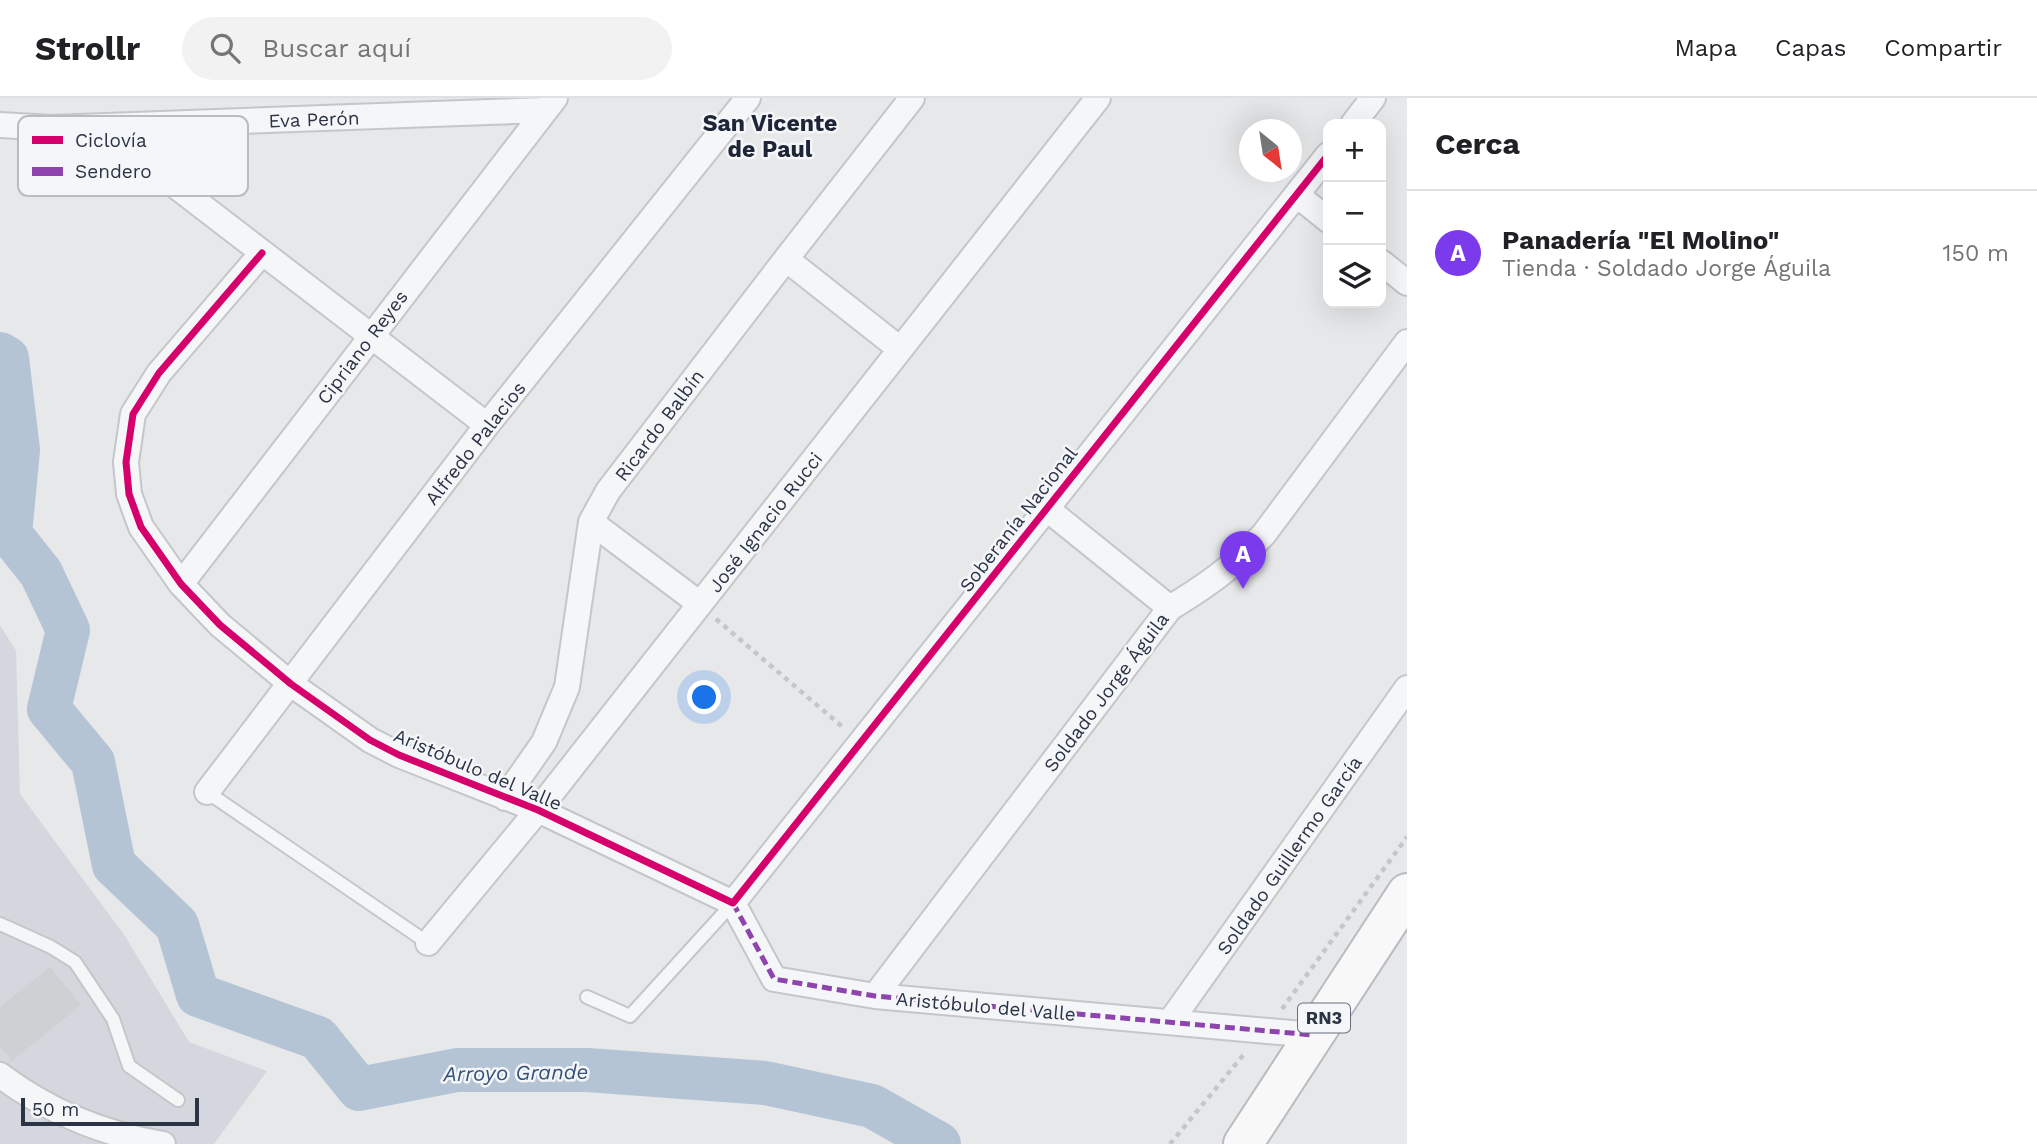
<!DOCTYPE html>
<html lang="es">
<head>
<meta charset="utf-8">
<style>
	:root { --surface:#fff; --page:#f2f2f2; --text:#202124; --muted:#757577; --line:#e0e0e0; --accent:#7c3aed }
	body { margin:0; font-family:"Work Sans",sans-serif; background:var(--page); color:var(--text) }
	.controls { position:absolute; right:21px; top:21px; display:grid; overflow:hidden; border-radius:14px; box-shadow:0 7px 28px #0002 }
	.controls button { width:63px; height:63px; display:grid; place-items:center; padding:0; border:0; border-bottom:2px solid var(--line); background:var(--surface); color:var(--text); font:35px sans-serif }
	.compass { position:absolute; left:1239px; top:21px; width:63px; height:63px; border-radius:50%; background:var(--surface); box-shadow:0 7px 28px #0002; rotate:150deg }
	.scale { position:absolute; left:21px; bottom:18px; width:178px; box-sizing:border-box; padding-left:7px; border:4px solid #2b3445; border-top:0; font-size:19px; line-height:24px; white-space:nowrap; color:#2b3445; -webkit-text-stroke:5px #f4f6f9; paint-order:stroke }
	.you { position:absolute; left:705px; top:600px; width:24px; height:24px; margin:-18px; border:5px solid #fff; border-radius:50%; background:#1a73e8; box-shadow:0 0 0 10px #1a73e833 }
	.badge { display:grid; place-items:center; width:46px; height:46px; border-radius:50%; background:var(--accent); color:#fff; font-size:23px; font-weight:700 }
	.pin { position:absolute; translate:-50% -58px; filter:drop-shadow(0 2px 4px #0008) }
	.pin::after { content:''; position:absolute; top:37px; width:24px; height:21px; background:inherit; clip-path:polygon(0 0,100% 0,50% 100%) }
	.list { margin:0; padding:0; list-style:none }
	h2 { display:flex; justify-content:space-between; align-items:center; height:91px; margin:0; padding:0 28px; font-size:30px }
	h2 small { font-size:23px; font-weight:400; color:var(--muted) }
	.list li { display:grid; grid-template-columns:46px 1fr auto; gap:21px; align-items:center; box-sizing:border-box; height:126px; padding:0 28px; border-top:2px solid var(--line) }
	.list b { display:block; font-size:26px; white-space:nowrap }
	.list p { margin:0; font-size:23px; white-space:nowrap; color:var(--muted) }
	.list em { font-size:23px; font-style:normal; color:var(--muted) }
	.icon { flex:none; width:38px; height:38px; fill:none; stroke:currentColor; stroke-width:2; stroke-linecap:round; stroke-linejoin:round }
	.map { position:relative; flex:none; width:1407px; height:1046px; overflow:hidden }
	header { display:flex; align-items:center; gap:42px; box-sizing:border-box; height:98px; padding:0 35px; background:var(--surface); border-bottom:2px solid var(--line) }
	header strong { font-size:33px }
	nav { display:flex; gap:38px; margin-inline-start:auto; font-size:24px }
	.search { width:490px; height:63px; background:var(--page); display:flex; align-items:center; gap:18px; box-sizing:border-box; padding:0 24px; border-radius:38px; color:var(--muted); font-size:26px }
	main { display:flex }
	aside { flex:1; background:var(--surface) }
	.map>svg:first-child { display:block }
</style>
</head>
<body>
<header>
<strong>Strollr</strong>
<div class="search"><svg class="icon" aria-label="search" viewBox="0 0 24 24"><circle cx="10" cy="10" r="6"/><path d="M15 15l6 6"/></svg>Buscar aquí</div>
<nav><a>Mapa</a><a>Capas</a><a>Compartir</a></nav>
</header>
<main>
<div class="map">
<svg width="1407" height="1046" viewBox="0 0 1407 1046">
	<rect width="100%" height="100%" fill="#e6e8ea"/>
	<!-- built -->
	<path fill="#d4d7dd" d="M0 527 16 553 20 696 125 838 189 944 267 973 214 1046H0Z"/>
	<g fill="none" stroke-linecap="round" stroke-linejoin="round">
		<!-- river -->
		<path stroke="#b4c4d5" stroke-width="44" d="M0 256 7 260 18 352 10 436 41 475 68 532 49 611 93 664 114 767 177 827 198 897 318 940 359 991 457 972H587L765 985 872 1008 939 1046"/>
	</g>
	<!-- building -->
	<path fill="#ced0d3" d="M50 869 81 907 12 963 0 948V909Z"/>
	<g fill="none" stroke-linecap="round" stroke-linejoin="round">
		<defs>
			<path id="lane" d="M207 694 428 845
				M0 826 51 849 75 864 113 921 129 968 178 1002
				M587 899 630 918 733 805"/>
			<path id="street" d="M1353 26 1373 0
				M0 27 52 30 544 12
				M90 29 147 66 487 327
				M1297 97 1328 122
				M262 155 159 275 133 316 126 364 129 396 141 429 181 486 220 527 291 586 370 642 399 657 538 712 733 805 774 881 875 898 1313 937
				M786 161 900 251
				M1381 164 1407 185
				M1047 411 1170 510
				M591 424 700 506
				M181 486 555 0
				M207 694 487 327 748 0
				M505 700 544 644 567 589 591 424 608 393 786 161 912 0
				M733 805 1328 57
				M428 845 538 712 1098 0
				M875 898 1170 510C1209 486 1233 469 1264 436L1407 244
				M1170 924 1407 590
				M0 977C49 1014 103 1036 163 1046"/>
			<path id="highway" d="M1243 1046 1407 795"/>
		</defs>
		<!-- lane casing -->
		<use href="#lane" stroke="#c4c6c8" stroke-width="16"/>
		<!-- street casing -->
		<use href="#street" stroke="#c4c6c8" stroke-width="28"/>
		<!-- highway casing -->
		<use href="#highway" stroke="#b8bbbf" stroke-width="42"/>
		<!-- path -->
		<path stroke="#c5c6ca" stroke-width="4.5" stroke-dasharray="5 5" stroke-linecap="butt" d="M716 521 845 631
			M1282 911 1407 739
			M1170 1046 1245 955"/>
		<!-- lane -->
		<use href="#lane" stroke="#f5f6f7" stroke-width="12"/>
		<!-- street -->
		<use href="#street" stroke="#f5f6f7" stroke-width="24"/>
		<!-- highway -->
		<use href="#highway" stroke="#f8f8f8" stroke-width="38"/>
		<!-- quiet -->
		<path stroke="#8e44ad" stroke-width="5" stroke-dasharray="10 5" stroke-linecap="butt" d="M733 805 774 881 875 898 1313 937"/>
		<defs>
			<path id="cycleway" d="M262 155 159 275 133 316 126 364 129 396 141 429 181 486 220 527 291 586 370 642 399 657 538 712 733 805 1328 57"/>
		</defs>
		<!-- cycleway casing -->
		<use href="#cycleway" stroke="#f4f6f9" stroke-width="11"/>
		<!-- cycleway -->
		<use href="#cycleway" stroke="#d6006c" stroke-width="7"/>
	</g>
	<g text-anchor="middle" stroke-width="5" stroke-linejoin="round" paint-order="stroke">
		<!-- shield labels -->
		<rect fill="#f4f6f9" stroke="#676e7b" stroke-width="2" x="1298" y="905.5" width="52" height="29" rx="5"/>
		<g font-size="18" font-weight="bold" fill="#2b3445">
			<text x="1324" y="926">RN3</text>
		</g>
		<!-- street labels -->
		<g font-size="19" fill="#2b3445" stroke="#f4f6f9">
			<text transform="translate(314 21) rotate(-2)" y="7">Eva Perón</text>
			<text transform="translate(362 249) rotate(-53)" y="7">Cipriano Reyes</text>
			<text transform="translate(659 327) rotate(-53)" y="7">Ricardo Balbín</text>
			<text transform="translate(475 345) rotate(-52)" y="7">Alfredo Palacios</text>
			<text transform="translate(1018 421) rotate(-52)" y="7">Soberanía Nacional</text>
			<text transform="translate(765 424) rotate(-52)" y="7">José Ignacio Rucci</text>
			<text transform="translate(1106 594) rotate(-53)" y="7">Soldado Jorge Águila</text>
			<text transform="translate(478 671) rotate(23)" y="7">Aristóbulo del Valle</text>
			<text transform="translate(1289 757) rotate(-55)" y="7">Soldado Guillermo García</text>
			<text transform="translate(986 908) rotate(5)" y="7">Aristóbulo del Valle</text>
		</g>
		<!-- water labels -->
		<g font-size="21" font-style="italic" fill="#34527a" stroke="#f4f6f9">
			<text transform="translate(516 975) rotate(-1)" y="7">Arroyo Grande</text>
		</g>
		<!-- quarter labels -->
		<g font-size="23" font-weight="bold" fill="#1d2536" stroke="#f4f6f9">
			<text x="770" y="33">San Vicente<tspan x="770" dy="26">de Paul</tspan></text>
		</g>
	</g>
	<!-- legend -->
	<rect x="18" y="18" width="230" height="80" rx="10" fill="#f4f6f9" stroke="#b8bcc3" stroke-width="2"/>
	<rect x="32" y="38" width="31" height="8" fill="#d6006c"/>
	<rect x="32" y="69" width="31" height="9" fill="#8e44ad"/>
	<g font-size="19" fill="#2b3445">
		<text x="75" y="49">Ciclovía</text>
		<text x="75" y="80">Sendero</text>
	</g>
</svg>
<div class="controls">
<button>+</button>
<button>−</button>
<button><svg class="icon" aria-label="layers" viewBox="0 0 24 24"><path d="M12 4l9 5-9 5-9-5zM3 14l9 5 9-5"/></svg></button>
</div>
<svg class="compass" viewBox="-18 -18 36 36"><path d="M0-13l5 13h-10z" fill="#e53935"/><path d="M0 13l5-13h-10z" fill="#757577"/></svg>
<div class="scale">50 m</div>
<div class="you"></div>
<div class="pin badge" style="left:1243px;top:491px">A</div>
</div>
<aside>
<h2>Cerca<small></small></h2>
<ul class="list">
<li><span class="badge">A</span><div><b>Panadería &quot;El Molino&quot;</b><p>Tienda · Soldado Jorge Águila</p></div><em>150 m</em></li>
</ul>
</aside>
</main>
</body>
</html>
